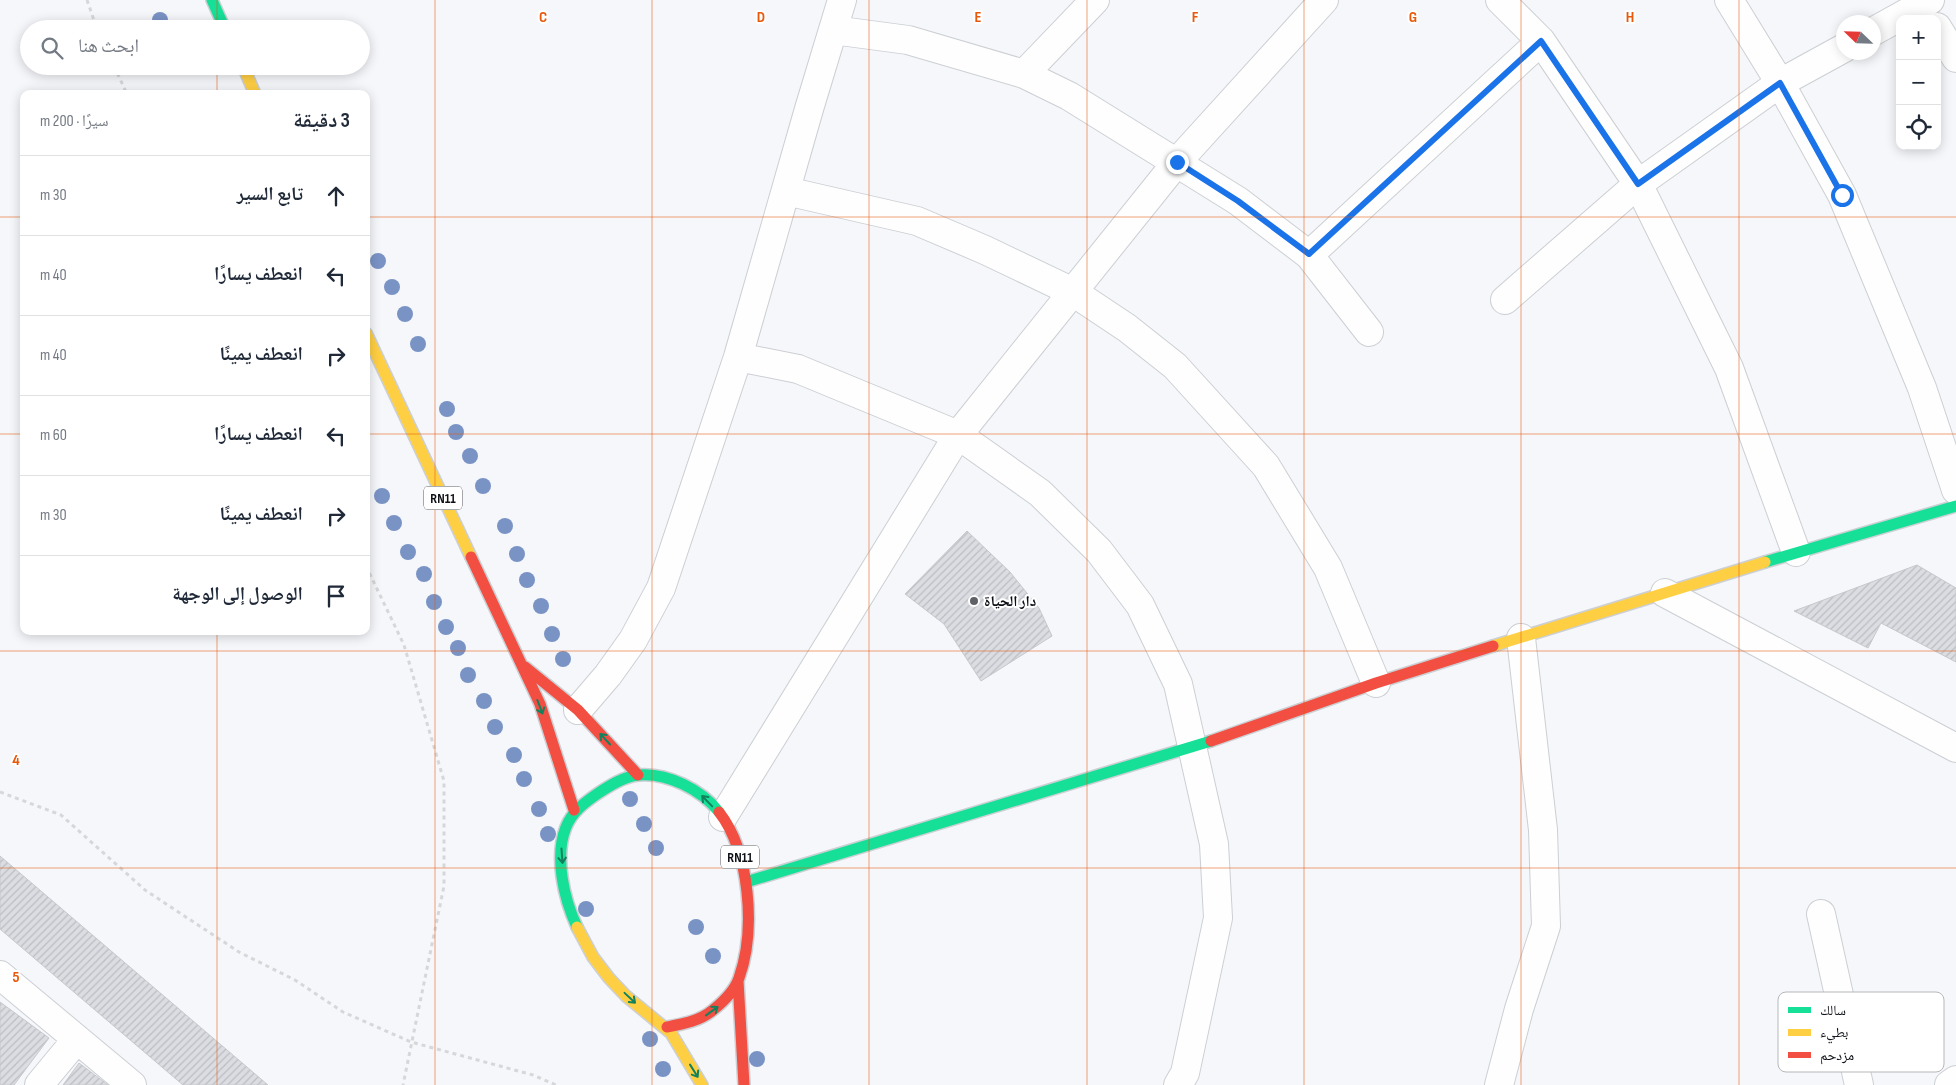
<!DOCTYPE html>
<html lang="ar">
<head>
<meta charset="utf-8">
<style>
	:root { --surface:#fff; --page:#f6f6f7; --text:#1f2937; --muted:#747a83; --line:#e0e1e3 }
	body { margin:0; font-family:"Sofia Sans Condensed","Noto Naskh Arabic",sans-serif; background:var(--page); color:var(--text); direction:rtl }
	.controls { position:absolute; right:15px; top:15px; display:grid; overflow:hidden; border-radius:10px; box-shadow:0 2px 12px #0003 }
	.controls button { width:45px; height:45px; display:grid; place-items:center; padding:0; border:0; border-bottom:1px solid var(--line); background:var(--surface); color:var(--text); font:25px sans-serif }
	.compass { position:absolute; left:1836px; top:15px; width:45px; height:45px; border-radius:50%; background:var(--surface); box-shadow:0 2px 12px #0003; rotate:293deg }
	.stop { position:absolute; width:15px; height:15px; margin:-11px; border:4px solid #1a73e8; border-radius:50%; background:#fff }
	.stop.end { background:#1a73e8; border-color:#fff; box-shadow:0 1px 5px #0008 }
	.list { margin:0; padding:0; list-style:none }
	h2 { display:flex; justify-content:space-between; align-items:center; height:65px; margin:0; padding:0 20px; font-size:21px }
	h2 small { font-size:16px; font-weight:400; color:var(--muted) }
	.list li { display:grid; grid-template-columns:32px 1fr auto; gap:15px; align-items:center; box-sizing:border-box; height:80px; padding:0 20px; border-top:1px solid var(--line) }
	.list b { display:block; font-size:19px; white-space:nowrap }
	.list em { font-size:16px; font-style:normal; color:var(--muted) }
	.icon { flex:none; width:28px; height:28px; fill:none; stroke:currentColor; stroke-width:2; stroke-linecap:round; stroke-linejoin:round }
	.map { position:relative; flex:none; width:1956px; height:1085px; overflow:hidden; direction:ltr }
	.search { position:absolute; background:var(--surface); box-shadow:0 2px 12px #0003; left:20px; top:20px; width:350px; height:55px; display:flex; align-items:center; gap:12px; box-sizing:border-box; padding:0 18px; border-radius:28px; color:var(--muted); font-size:19px }
	.panel { position:absolute; background:var(--surface); box-shadow:0 2px 12px #0003; left:20px; top:90px; width:350px; height:545px; border-radius:10px; direction:rtl }
	.map>svg:first-child { display:block }
</style>
</head>
<body>
<div class="map">
<svg width="1956" height="1085" viewBox="0 0 1956 1085">
	<defs>
		<pattern id="building-hatch" width="6" height="6" patternUnits="userSpaceOnUse" patternTransform="scale(1.25)"><rect width="6" height="6" fill="#dbdde2"/><path d="M-1 1l2-2M0 6l6-6M5 7l2-2" fill="none" stroke="#bbbdc1"/></pattern>
	</defs>
	<rect width="100%" height="100%" fill="#f5f7fa"/>
	<!-- building -->
	<path fill="url(#building-hatch)" stroke="#c6c8cc" d="M967 531 1010 572 1039 608 1052 636 981 681 944 624 905 594Z
		M1917 565 1956 588V662L1881 623 1868 648 1794 611Z
		M0 856 268 1085H183L0 929Z
		M0 1002 49 1038 14 1085H0Z
		M79 1063 108 1085H63Z"/>
	<g fill="none" stroke-linecap="round" stroke-linejoin="round">
		<defs>
			<path id="street" d="M1500 0 1541 41 1638 184 1729 368 1796 552
				M1729 0 1780 83 1842 195 1922 388 1956 490
				M1937 27 1956 58
				M833 30 908 40 1024 74 1069 96 1238 201 1309 255 1369 332
				M1874 31 1930 0
				M1024 74 1095 0
				M786 191 917 221 985 250 1073 292 1127 328 1175 366 1266 466 1328 568 1376 683
				M1309 255 1541 41
				M1505 300 1638 184 1780 83 1844 48
				M738 357 798 369 958 435 1040 493 1099 551 1140 605 1178 684 1214 844 1218 918 1185 1073 1178 1085
				M1665 593 1956 748
				M578 710 608 675 633 640 661 588 738 357 809 109 842 0
				M723 817 958 435 1177 162 1324 0
				M1821 914 1859 1085
				M0 975 132 1085
				M39 1085 77 1039
				M1499 1085 1519 1009 1546 926 1543 830 1521 638
				M1949 1085 1956 1080"/>
			<path id="fast" d="M212 0 225 29
				M1765 562 1956 506
				M746 882 1211 741
				M577 927C564 899 554 857 566 827 572 812 584 803 597 794 609 786 623 777 638 775 667 772 702 790 719 812"/>
			<path id="slow" d="M243 66 255 94
				M366 333 471 557
				M1493 646 1765 562
				M577 927 593 957 609 978 626 996 671 1033 702 1085"/>
			<path id="jam" d="M471 557 540 704 574 810
				M525 667 578 710 638 775
				M1211 741 1376 683 1493 646
				M738 981 744 1085
				M667 1027C683 1024 700 1021 713 1010 723 1002 735 990 739 978 756 930 750 852 719 812"/>
		</defs>
		<!-- street casing -->
		<use href="#street" stroke="#cccfd3" stroke-width="30"/>
		<!-- fast casing -->
		<use href="#fast" stroke="#cccfd3" stroke-width="14"/>
		<!-- slow casing -->
		<use href="#slow" stroke="#cccfd3" stroke-width="14"/>
		<!-- jam casing -->
		<use href="#jam" stroke="#cccfd3" stroke-width="14"/>
		<!-- path -->
		<path stroke="#d6d7d8" stroke-width="3" stroke-dasharray="4 4" stroke-linecap="butt" d="M87 0 97 29
			M114 66 127 94
			M366 566 404 645 444 781V886L403 1085
			M0 792 61 815 145 890 239 952 295 980 343 1012 411 1042 533 1075 556 1085"/>
		<!-- street -->
		<use href="#street" stroke="#fefefe" stroke-width="28"/>
		<!-- fast -->
		<use href="#fast" stroke="#16e098" stroke-width="11"/>
		<!-- slow -->
		<use href="#slow" stroke="#ffcf43" stroke-width="11"/>
		<!-- jam -->
		<use href="#jam" stroke="#f24e42" stroke-width="11"/>
	</g>
	<!-- trees -->
	<g fill="#7a93c5">
		<circle cx="160" cy="20" r="8"/>
		<circle cx="378" cy="261" r="8"/>
		<circle cx="392" cy="287" r="8"/>
		<circle cx="405" cy="314" r="8"/>
		<circle cx="418" cy="344" r="8"/>
		<circle cx="447" cy="409" r="8"/>
		<circle cx="456" cy="432" r="8"/>
		<circle cx="470" cy="456" r="8"/>
		<circle cx="483" cy="486" r="8"/>
		<circle cx="382" cy="496" r="8"/>
		<circle cx="394" cy="523" r="8"/>
		<circle cx="505" cy="526" r="8"/>
		<circle cx="408" cy="552" r="8"/>
		<circle cx="517" cy="554" r="8"/>
		<circle cx="424" cy="574" r="8"/>
		<circle cx="527" cy="580" r="8"/>
		<circle cx="434" cy="602" r="8"/>
		<circle cx="541" cy="606" r="8"/>
		<circle cx="446" cy="627" r="8"/>
		<circle cx="552" cy="634" r="8"/>
		<circle cx="458" cy="648" r="8"/>
		<circle cx="563" cy="659" r="8"/>
		<circle cx="468" cy="675" r="8"/>
		<circle cx="484" cy="701" r="8"/>
		<circle cx="495" cy="727" r="8"/>
		<circle cx="514" cy="755" r="8"/>
		<circle cx="524" cy="779" r="8"/>
		<circle cx="630" cy="799" r="8"/>
		<circle cx="539" cy="809" r="8"/>
		<circle cx="644" cy="824" r="8"/>
		<circle cx="548" cy="834" r="8"/>
		<circle cx="656" cy="848" r="8"/>
		<circle cx="586" cy="909" r="8"/>
		<circle cx="696" cy="927" r="8"/>
		<circle cx="713" cy="956" r="8"/>
		<circle cx="650" cy="1039" r="8"/>
		<circle cx="757" cy="1059" r="8"/>
		<circle cx="663" cy="1069" r="8"/>
	</g>
	<!-- one-way arrows -->
	<defs><path id="oneway-shaft" d="M-6 0H5M1.5-3L5.5 0L1.5 3" fill="none" stroke-width="1.6" stroke-linecap="round" stroke-linejoin="round" transform="scale(1.25)"/></defs>
	<g stroke="#12825e">
		<use href="#oneway-shaft" transform="translate(540 707) rotate(69)"/>
		<use href="#oneway-shaft" transform="translate(605 739) rotate(-133)"/>
		<use href="#oneway-shaft" transform="translate(707 801) rotate(-134)"/>
		<use href="#oneway-shaft" transform="translate(562 856) rotate(86)"/>
		<use href="#oneway-shaft" transform="translate(630 998) rotate(43)"/>
		<use href="#oneway-shaft" transform="translate(712 1011) rotate(-36)"/>
		<use href="#oneway-shaft" transform="translate(694 1071) rotate(58)"/>
	</g>
	<g fill="none" stroke-linecap="round" stroke-linejoin="round">
		<!-- route -->
		<path stroke="#1a73e8" stroke-width="6" d="M1177 162 1238 201 1309 254 1541 41 1638 184 1780 83 1842 195"/>
	</g>
	<!-- grid -->
	<path fill="none" stroke="#e8590c" stroke-width="1" stroke-opacity="0.55" d="M217 0V29M435 0V1085M652 0V1085M869 0V1085M1087 0V1085M1304 0V1085M1521 0V1085M1739 0V1085M217 66V94M0 217H24M366 217H1956M0 434H24M366 434H1956M217 631V1085M0 651H1956M0 868H1956"/>
	<!-- markers -->
	<circle fill="#5e6166" stroke="#fff" stroke-width="2" cx="974" cy="601" r="5"/>
	<g text-anchor="middle" stroke-width="4" stroke-linejoin="round" paint-order="stroke">
		<!-- shield labels -->
		<g fill="#fff" stroke="#56585c" stroke-width="1">
			<rect x="424" y="486.5" width="38" height="23" rx="4"/>
			<rect x="721" y="845.5" width="38" height="23" rx="4"/>
		</g>
		<g font-size="14" font-weight="bold" fill="#0d1016">
			<text x="443" y="503">RN11</text>
			<text x="740" y="862">RN11</text>
		</g>
		<!-- poi labels -->
		<g font-size="15" font-weight="bold" fill="#0d1016" stroke="#fff" text-anchor="start">
			<text x="984" y="606">دار الحياة</text>
		</g>
	</g>
	<!-- legend -->
	<rect x="1778" y="992" width="166" height="80" rx="8" fill="#fff" stroke="#b6b7b9" stroke-width="1"/>
	<rect x="1788" y="1007" width="23" height="6" fill="#16e098"/>
	<rect x="1788" y="1029" width="23" height="7" fill="#ffcf43"/>
	<rect x="1788" y="1052" width="23" height="6" fill="#f24e42"/>
	<g font-size="14" fill="#0d1016">
		<text x="1820" y="1015">سالك</text>
		<text x="1820" y="1037">بطيء</text>
		<text x="1820" y="1060">مزدحم</text>
	</g>
	<g font-size="16" text-anchor="middle" font-weight="bold" fill="#e8590c" stroke="#fff" stroke-width="4" stroke-linejoin="round" paint-order="stroke">
		<text x="543" y="22">C</text>
		<text x="761" y="22">D</text>
		<text x="978" y="22">E</text>
		<text x="1195" y="22">F</text>
		<text x="1413" y="22">G</text>
		<text x="1630" y="22">H</text>
		<text x="16" y="765">4</text>
		<text x="16" y="982">5</text>
	</g>
</svg>
<div class="controls">
<button>+</button>
<button>−</button>
<button><svg class="icon" aria-label="locate" viewBox="0 0 24 24"><circle cx="12" cy="12" r="6"/><path d="M12 2v4M12 18v4M2 12h4M18 12h4"/></svg></button>
</div>
<svg class="compass" viewBox="-18 -18 36 36"><path d="M0-13l5 13h-10z" fill="#e53935"/><path d="M0 13l5-13h-10z" fill="#747a83"/></svg>
<div class="stop" style="left:1842px;top:195px"></div>
<div class="stop end" style="left:1177px;top:162px"></div>
<div class="search"><svg class="icon" aria-label="search" viewBox="0 0 24 24"><circle cx="10" cy="10" r="6"/><path d="M15 15l6 6"/></svg>ابحث هنا</div>
<section class="panel">
<h2>3 دقيقة<small>سيرًا · 200 m</small></h2>
<ul class="list">
<li><svg class="icon" aria-label="ahead" viewBox="0 0 24 24"><path d="M12 20V5M6 11l6-6 6 6"/></svg><div><b>تابع السير</b></div><em>30 m</em></li>
<li><svg class="icon" aria-label="left" viewBox="0 0 24 24"><path d="M17 20v-9H6M10 6l-5 5 5 5"/></svg><div><b>انعطف يسارًا</b></div><em>40 m</em></li>
<li><svg class="icon" aria-label="right" viewBox="0 0 24 24"><path d="M7 20v-9h11M14 6l5 5-5 5"/></svg><div><b>انعطف يمينًا</b></div><em>40 m</em></li>
<li><svg class="icon" aria-label="left" viewBox="0 0 24 24"><path d="M17 20v-9H6M10 6l-5 5 5 5"/></svg><div><b>انعطف يسارًا</b></div><em>60 m</em></li>
<li><svg class="icon" aria-label="right" viewBox="0 0 24 24"><path d="M7 20v-9h11M14 6l5 5-5 5"/></svg><div><b>انعطف يمينًا</b></div><em>30 m</em></li>
<li><svg class="icon" aria-label="arrive" viewBox="0 0 24 24"><path d="M6 21V4h12l-3 4 3 4H6"/></svg><div><b>الوصول إلى الوجهة</b></div></li>
</ul>
</section>
</div>
</body>
</html>
